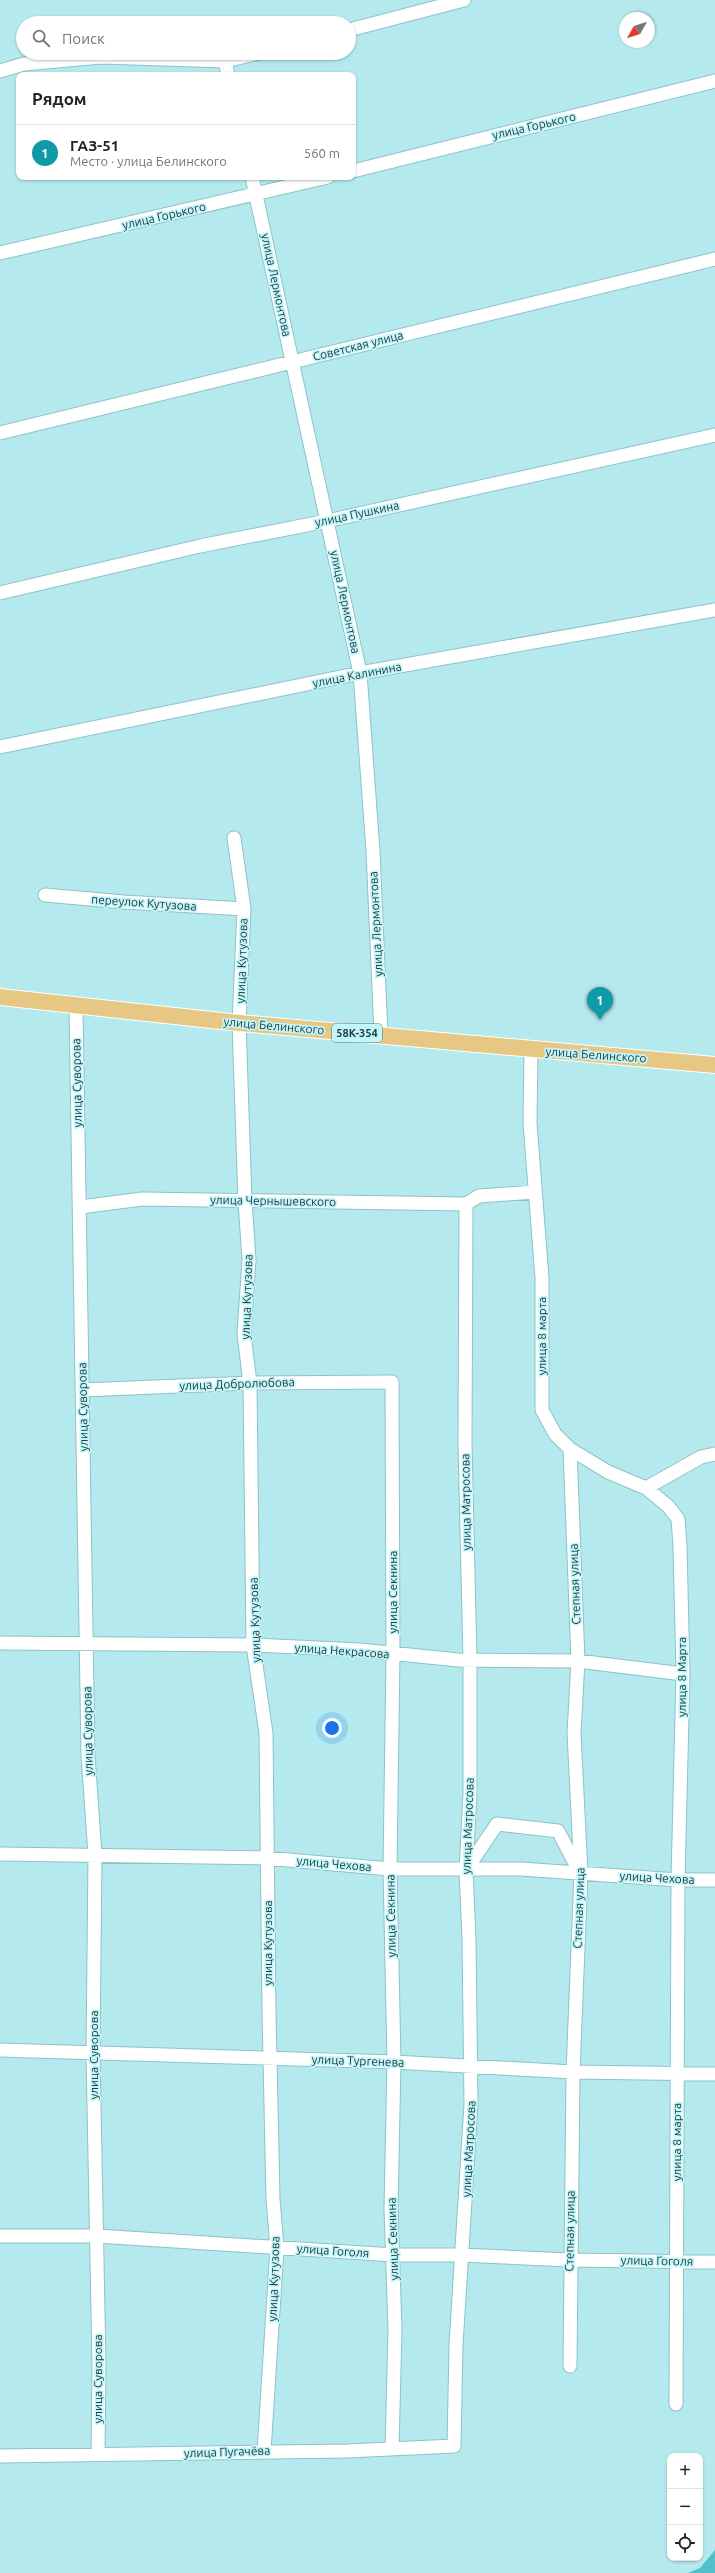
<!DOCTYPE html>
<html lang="ru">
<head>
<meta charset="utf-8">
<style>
	:root { --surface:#fff; --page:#f6f6f6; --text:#222; --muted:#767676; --line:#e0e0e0; --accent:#d93025 }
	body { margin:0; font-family:Ubuntu,sans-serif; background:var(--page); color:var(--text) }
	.controls { position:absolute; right:12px; bottom:12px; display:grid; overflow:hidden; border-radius:8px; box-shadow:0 1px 3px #0004 }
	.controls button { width:36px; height:36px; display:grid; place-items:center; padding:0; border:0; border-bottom:1px solid var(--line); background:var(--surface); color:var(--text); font:20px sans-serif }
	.compass { position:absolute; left:619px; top:12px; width:36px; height:36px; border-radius:50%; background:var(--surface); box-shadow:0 1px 3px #0004; rotate:231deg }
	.you { position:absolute; left:332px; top:1728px; width:14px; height:14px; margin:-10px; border:3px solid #fff; border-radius:50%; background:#1a73e8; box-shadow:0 0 0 6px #1a73e833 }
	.badge { display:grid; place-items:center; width:26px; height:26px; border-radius:50%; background:var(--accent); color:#fff; font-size:13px; font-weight:700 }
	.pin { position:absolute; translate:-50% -33px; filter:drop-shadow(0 1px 2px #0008) }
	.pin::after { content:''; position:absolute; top:21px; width:14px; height:12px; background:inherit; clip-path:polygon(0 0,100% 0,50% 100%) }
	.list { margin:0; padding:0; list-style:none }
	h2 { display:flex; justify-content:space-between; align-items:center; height:52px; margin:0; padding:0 16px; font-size:17px }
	h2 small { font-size:13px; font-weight:400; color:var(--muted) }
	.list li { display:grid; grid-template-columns:26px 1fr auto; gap:12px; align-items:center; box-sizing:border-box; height:56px; padding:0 16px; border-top:1px solid var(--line) }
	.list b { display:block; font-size:15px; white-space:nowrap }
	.list p { margin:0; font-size:13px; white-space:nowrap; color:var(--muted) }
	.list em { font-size:13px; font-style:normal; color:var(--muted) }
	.icon { flex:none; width:22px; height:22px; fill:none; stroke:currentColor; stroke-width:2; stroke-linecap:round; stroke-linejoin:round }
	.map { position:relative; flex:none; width:715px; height:2573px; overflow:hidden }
	.search { position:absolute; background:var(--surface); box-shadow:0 1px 3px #0004; left:16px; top:16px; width:340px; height:44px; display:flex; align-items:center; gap:10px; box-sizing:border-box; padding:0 14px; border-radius:22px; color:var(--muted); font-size:15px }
	.panel { position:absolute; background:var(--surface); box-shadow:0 1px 3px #0004; left:16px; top:72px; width:340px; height:108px; border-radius:8px }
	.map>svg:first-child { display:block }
</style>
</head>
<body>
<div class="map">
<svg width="715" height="2573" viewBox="0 0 715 2573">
	<rect width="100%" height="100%" fill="#b4eaee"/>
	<!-- green -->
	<path fill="#51c0c9" d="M715 2550V2573H688L700 2568Z"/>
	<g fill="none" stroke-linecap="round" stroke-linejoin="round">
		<defs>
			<path id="minor" d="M349 30 464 0
				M225 61 228 75
				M0 71 24 64 101 57 225 61 259 53
				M353 171 715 81
				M252 177 360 673 373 851 381 1035
				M0 253 328 177
				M0 433 715 259
				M0 593 200 546 327 521 715 435
				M0 747 360 673 715 610
				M234 838 244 909 239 1023 245 1201 249 1260 244 1334 250 1383 253 1645 266 1733 269 2011 273 2199 277 2248 264 2451
				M45 895 124 902 244 909
				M76 1007 88 1755 95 1855 93 2053 99 2364 98 2455
				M531 1050 530 1123 542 1278V1410L555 1434 570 1449 608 1472 646 1488 701 1457 715 1454
				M466 1204 479 1196 535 1192
				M80 1207 142 1199 466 1204
				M83 1390 250 1383 392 1382 393 1655 390 1869 394 2062 391 2209 395 2330 392 2449
				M570 1449 578 1661 574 1733 581 1873 573 2072 570 2366
				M646 1488 668 1506 678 1519 680 1546 683 1674 678 1880 676 2404
				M0 1643 253 1645 360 1650 458 1660 578 1661 683 1674
				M0 1854 266 1858 390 1869H521L678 1880H715
				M466 1870 497 1824 558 1831 578 1869
				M0 2050 394 2062 573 2072 715 2074
				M0 2236H97L394 2255H461L569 2260 715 2262
				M0 2456 347 2451 454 2446 456 2345 471 2104 469 1938 466 1870 470 1793V1660L465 1443 466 1204"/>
			<path id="major" d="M0 997 239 1023 715 1065"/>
		</defs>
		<!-- minor casing -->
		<use href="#minor" stroke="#8ec2c7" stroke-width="15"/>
		<!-- major casing -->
		<use href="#major" stroke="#fff" stroke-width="18"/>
		<!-- minor -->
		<use href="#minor" stroke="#fff" stroke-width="13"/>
		<!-- major -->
		<use href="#major" stroke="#e6c783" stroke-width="16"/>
	</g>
	<g text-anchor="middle" stroke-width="3.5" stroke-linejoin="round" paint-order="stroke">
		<!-- shield labels -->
		<rect fill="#c1f7fb" stroke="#547376" stroke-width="1" x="332" y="1024" width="50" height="18" rx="3"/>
		<g font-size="11" font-weight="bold" fill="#253b3d">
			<text x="357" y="1037">58К-354</text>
		</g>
		<!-- street labels -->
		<g font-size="12" fill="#253b3d" stroke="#c1f7fb">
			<text transform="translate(534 126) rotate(-13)" y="4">улица Горького</text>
			<text transform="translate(164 216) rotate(-13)" y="4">улица Горького</text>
			<text transform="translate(276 285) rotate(78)" y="4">улица Лермонтова</text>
			<text transform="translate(358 346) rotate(-14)" y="4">Советская улица</text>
			<text transform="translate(357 514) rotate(-12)" y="4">улица Пушкина</text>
			<text transform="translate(345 602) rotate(78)" y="4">улица Лермонтова</text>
			<text transform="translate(357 675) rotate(-11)" y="4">улица Калинина</text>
			<text transform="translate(144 903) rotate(4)" y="4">переулок Кутузова</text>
			<text transform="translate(376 924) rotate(-93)" y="4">улица Лермонтова</text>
			<text transform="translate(242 961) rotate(-88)" y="4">улица Кутузова</text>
			<text transform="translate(274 1026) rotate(5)" y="4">улица Белинского</text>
			<text transform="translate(596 1055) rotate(4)" y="4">улица Белинского</text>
			<text transform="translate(77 1083) rotate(-91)" y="4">улица Суворова</text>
			<text transform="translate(273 1201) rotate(1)" y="4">улица Чернышевского</text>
			<text transform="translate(247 1297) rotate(-88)" y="4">улица Кутузова</text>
			<text transform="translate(542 1336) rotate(-90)" y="4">улица 8 марта</text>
			<text transform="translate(237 1384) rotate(-2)" y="4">улица Добролюбова</text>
			<text transform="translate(83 1407) rotate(-91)" y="4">улица Суворова</text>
			<text transform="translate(466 1502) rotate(-91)" y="4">улица Матросова</text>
			<text transform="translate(575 1584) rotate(-92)" y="4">Степная улица</text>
			<text transform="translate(393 1592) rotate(-90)" y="4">улица Секнина</text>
			<text transform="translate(255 1620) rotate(-92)" y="4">улица Кутузова</text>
			<text transform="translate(342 1651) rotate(4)" y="4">улица Некрасова</text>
			<text transform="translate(682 1677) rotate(-90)" y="4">улица 8 Марта</text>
			<text transform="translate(88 1731) rotate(-91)" y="4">улица Суворова</text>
			<text transform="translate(468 1826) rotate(-88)" y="4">улица Матросова</text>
			<text transform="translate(334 1864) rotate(5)" y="4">улица Чехова</text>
			<text transform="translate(657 1878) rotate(3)" y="4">улица Чехова</text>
			<text transform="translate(579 1908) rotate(-88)" y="4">Степная улица</text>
			<text transform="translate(391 1916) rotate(-91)" y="4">улица Секнина</text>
			<text transform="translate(268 1943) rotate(-90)" y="4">улица Кутузова</text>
			<text transform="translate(94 2055) rotate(-90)" y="4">улица Суворова</text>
			<text transform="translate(358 2061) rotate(2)" y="4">улица Тургенева</text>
			<text transform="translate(677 2142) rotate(-90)" y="4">улица 8 марта</text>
			<text transform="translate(469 2149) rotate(-87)" y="4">улица Матросова</text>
			<text transform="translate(570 2231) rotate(-89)" y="4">Степная улица</text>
			<text transform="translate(393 2239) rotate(-92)" y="4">улица Секнина</text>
			<text transform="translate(333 2251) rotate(4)" y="4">улица Гоголя</text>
			<text transform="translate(657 2261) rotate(1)" y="4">улица Гоголя</text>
			<text transform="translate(274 2279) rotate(-88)" y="4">улица Кутузова</text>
			<text transform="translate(98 2379) rotate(-90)" y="4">улица Суворова</text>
			<text transform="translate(227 2452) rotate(-2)" y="4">улица Пугачёва</text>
		</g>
	</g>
</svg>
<div class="controls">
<button>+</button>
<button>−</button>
<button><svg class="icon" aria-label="locate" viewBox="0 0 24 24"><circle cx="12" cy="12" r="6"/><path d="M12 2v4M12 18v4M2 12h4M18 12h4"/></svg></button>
</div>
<svg class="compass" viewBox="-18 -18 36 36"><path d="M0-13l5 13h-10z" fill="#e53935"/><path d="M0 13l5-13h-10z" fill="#767676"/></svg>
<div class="you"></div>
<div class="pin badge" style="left:600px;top:1020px;background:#0f9aa8">1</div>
<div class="search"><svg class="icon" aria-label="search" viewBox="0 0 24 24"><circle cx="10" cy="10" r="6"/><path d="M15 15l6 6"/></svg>Поиск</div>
<section class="panel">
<h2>Рядом<small></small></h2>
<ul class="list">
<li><span class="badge" style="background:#0f9aa8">1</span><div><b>ГАЗ-51</b><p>Место · улица Белинского</p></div><em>560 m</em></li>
</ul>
</section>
</div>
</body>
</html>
